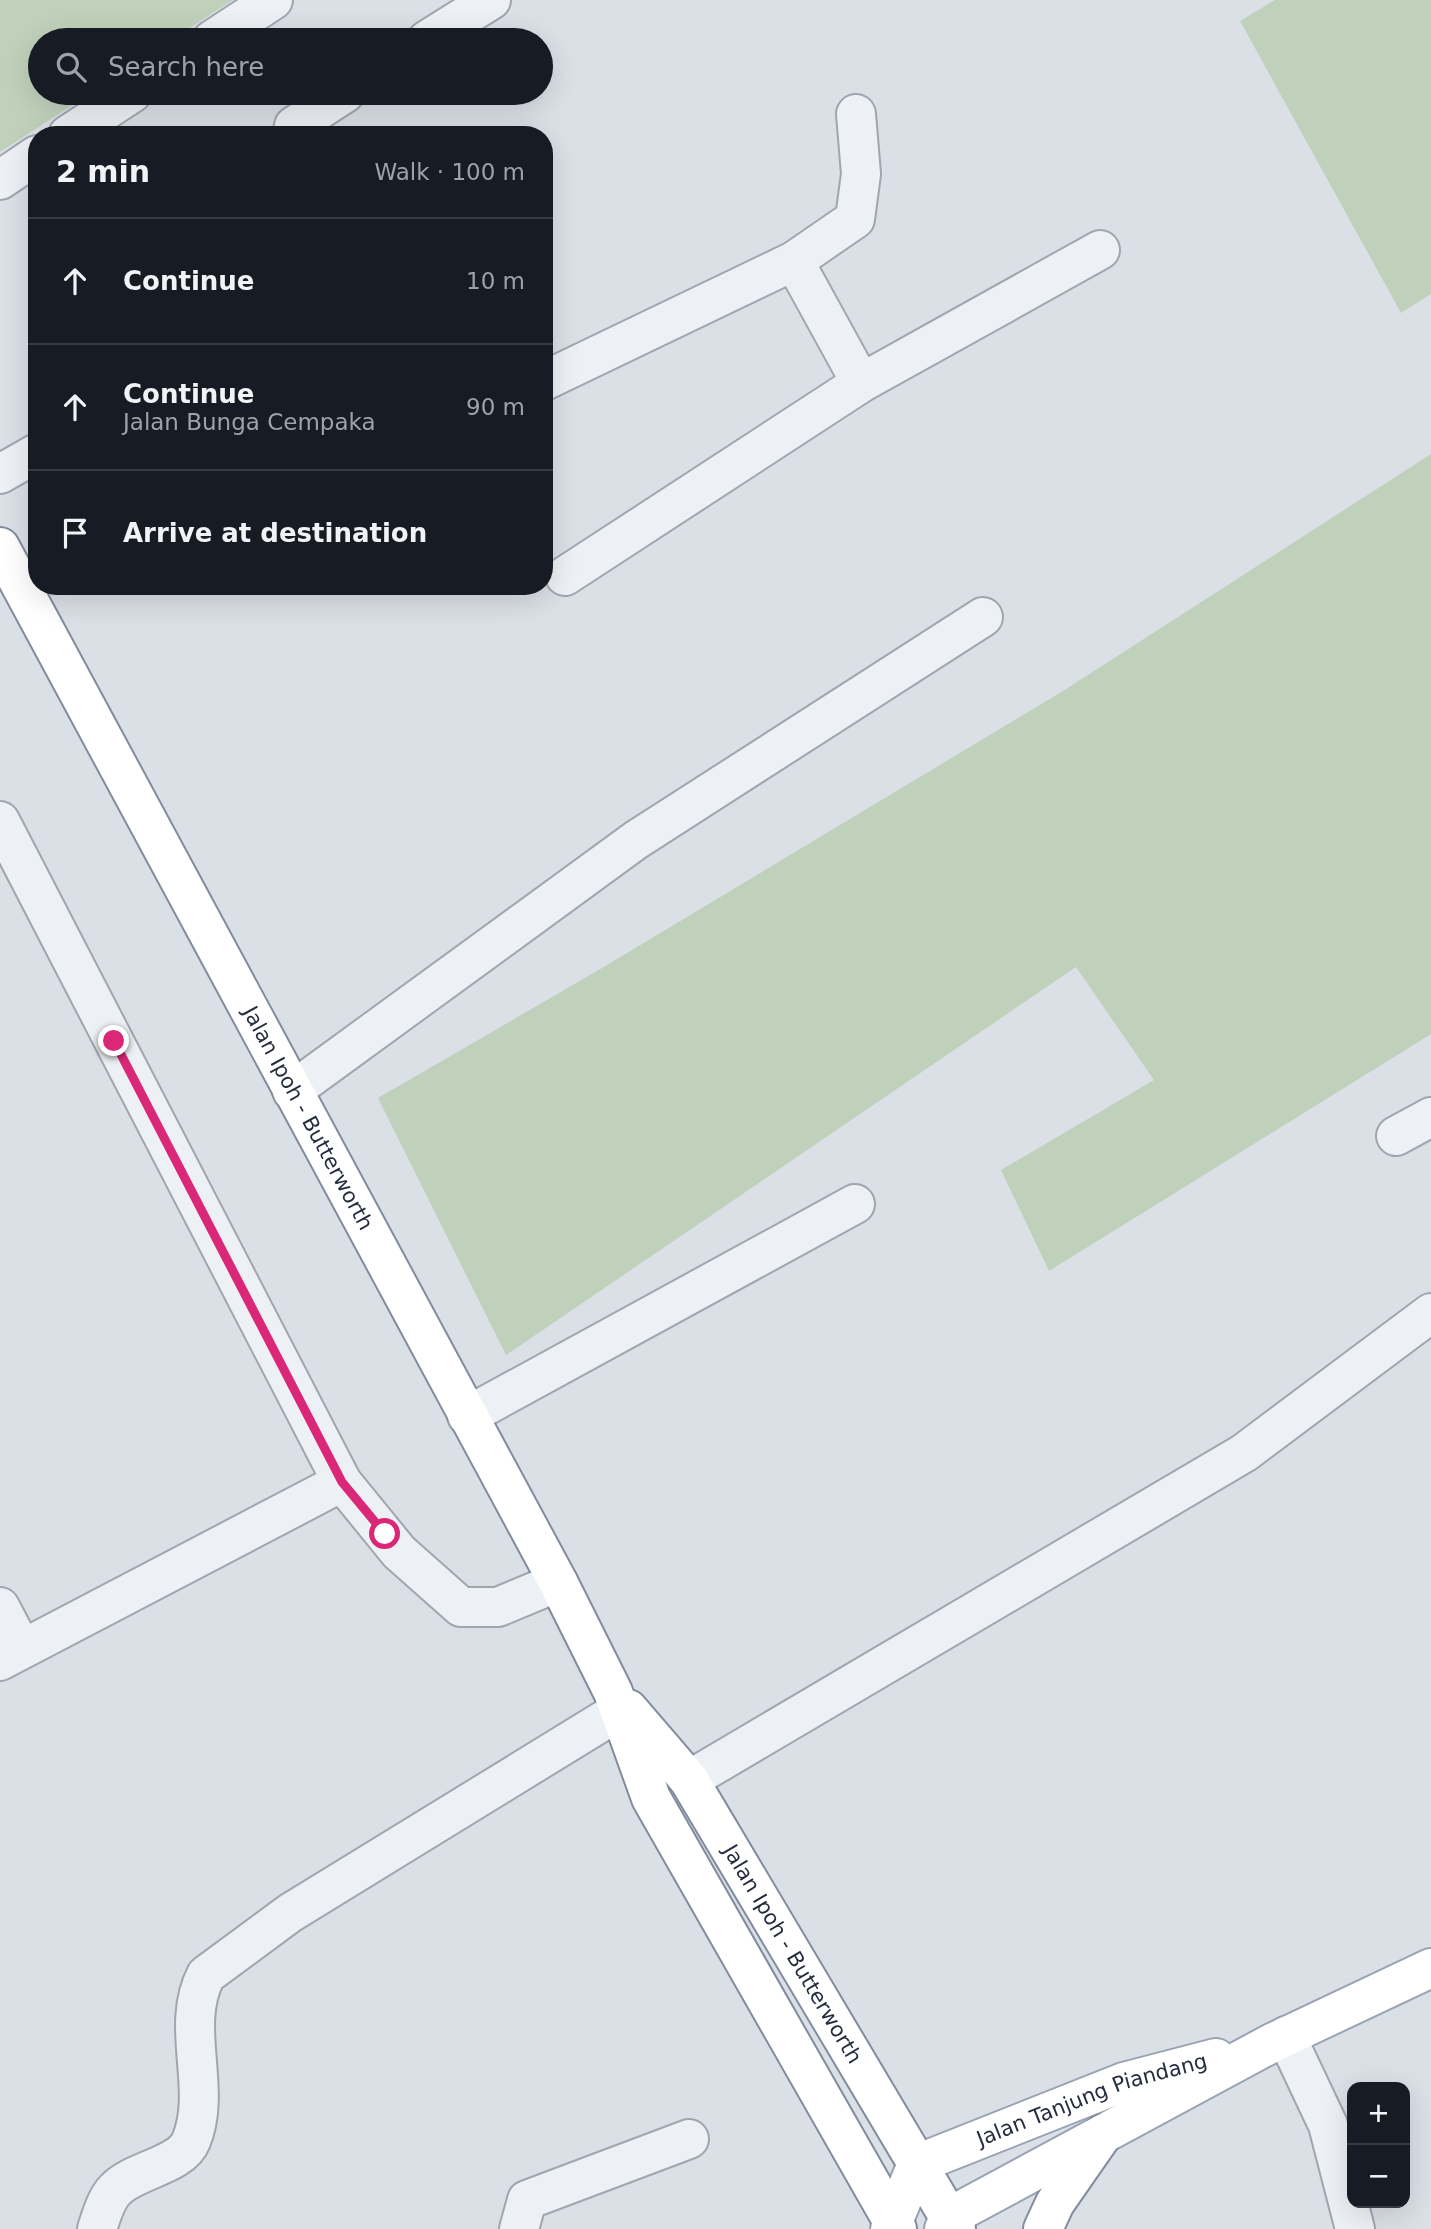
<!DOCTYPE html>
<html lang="en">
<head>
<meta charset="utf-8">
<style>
	:root { --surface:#171b24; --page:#20242c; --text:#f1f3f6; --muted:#9ea1a6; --line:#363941 }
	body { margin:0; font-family:"DejaVu Sans",sans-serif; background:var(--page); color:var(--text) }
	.controls { position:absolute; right:21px; bottom:21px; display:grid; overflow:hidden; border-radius:14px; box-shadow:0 7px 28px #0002 }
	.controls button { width:63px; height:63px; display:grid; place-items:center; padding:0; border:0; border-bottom:2px solid var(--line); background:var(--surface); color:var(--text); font:35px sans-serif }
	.stop { position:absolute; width:21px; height:21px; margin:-16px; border:5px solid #db2777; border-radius:50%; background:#fff }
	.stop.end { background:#db2777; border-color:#fff; box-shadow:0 2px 7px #0008 }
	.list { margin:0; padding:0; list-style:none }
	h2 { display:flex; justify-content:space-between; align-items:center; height:91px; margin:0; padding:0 28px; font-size:30px }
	h2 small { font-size:23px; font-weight:400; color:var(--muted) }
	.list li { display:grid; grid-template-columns:46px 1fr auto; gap:21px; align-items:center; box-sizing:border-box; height:126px; padding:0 28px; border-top:2px solid var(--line) }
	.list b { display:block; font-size:26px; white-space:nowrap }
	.list p { margin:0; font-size:23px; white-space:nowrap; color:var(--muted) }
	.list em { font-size:23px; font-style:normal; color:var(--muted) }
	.icon { flex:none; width:38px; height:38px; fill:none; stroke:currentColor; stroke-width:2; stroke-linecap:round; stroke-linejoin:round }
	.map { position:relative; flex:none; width:1431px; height:2229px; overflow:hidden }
	.search { position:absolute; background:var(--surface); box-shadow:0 7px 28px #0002; left:28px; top:28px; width:525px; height:77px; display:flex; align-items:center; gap:18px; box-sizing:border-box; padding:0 24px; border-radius:38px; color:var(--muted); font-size:26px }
	.panel { position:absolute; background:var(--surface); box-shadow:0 7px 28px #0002; left:28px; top:126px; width:525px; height:469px; border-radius:28px }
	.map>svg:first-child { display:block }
</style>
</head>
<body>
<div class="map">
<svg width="1431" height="2229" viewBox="0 0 1431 2229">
	<rect width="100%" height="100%" fill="#dbdfe6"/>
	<!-- green -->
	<path fill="#c0d1bb" d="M0 0H233L171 40H40V93H91L0 152Z
		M1275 0H1431V294L1401 313 1240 21Z
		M1431 454V1034L1049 1271 1001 1170 1154 1080 1076 967 506 1355 378 1098 602 968 1063 691Z"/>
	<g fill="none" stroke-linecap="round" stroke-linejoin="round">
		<defs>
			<path id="minor" d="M212 40 273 0
				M427 40 491 0
				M68 135 132 93
				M292 135 294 126 345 93
				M0 180 37 155
				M794 261 861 383
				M544 381 794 261 855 219 861 174 856 114
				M0 474 37 453
				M565 576 861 383 1100 250
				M0 821 342 1482 399 1552 461 1607H498L558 1582
				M292 1091 636 840 983 617
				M1396 1136 1431 1117
				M467 1416 855 1204
				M0 1607 22 1649
				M0 1661 342 1482
				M689 1780 1244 1453 1431 1313
				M1286 2036 1328 2125 1355 2229
				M97 2229C101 2217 106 2199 115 2190 133 2170 181 2166 191 2141 213 2088 179 2027 206 1975L290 1913 619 1711
				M519 2229 527 2200 689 2139"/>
			<g id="major">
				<path id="s1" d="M890 2229 917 2164 1124 2082 1216 2058"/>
				<path d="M944 2229 949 2217 1272 2043 1431 1968"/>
			</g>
			<g id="highway">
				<path id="s2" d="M0 547 558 1582 613 1692 651 1798 897 2229"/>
				<path id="s3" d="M628 1709 689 1780 956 2229"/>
				<path d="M1043 2229 1055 2203 1103 2134"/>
			</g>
		</defs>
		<!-- minor casing -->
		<use href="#minor" stroke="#a0a6b0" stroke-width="42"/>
		<!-- major casing -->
		<use href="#major" stroke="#99a3b2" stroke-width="42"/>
		<!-- highway casing -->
		<use href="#highway" stroke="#818c9e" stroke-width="42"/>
		<!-- minor -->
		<use href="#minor" stroke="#edf0f4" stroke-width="38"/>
		<!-- major -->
		<use href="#major" stroke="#fff" stroke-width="38"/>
		<!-- highway -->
		<use href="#highway" stroke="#fff" stroke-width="38"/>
	</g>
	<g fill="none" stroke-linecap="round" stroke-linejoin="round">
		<!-- route -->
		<path stroke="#db2777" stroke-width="9" d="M114 1041 342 1482 385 1534"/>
	</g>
	<g text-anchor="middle" stroke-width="5" stroke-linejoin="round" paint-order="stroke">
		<!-- street labels -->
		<g font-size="21" fill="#242c3d" stroke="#eaeef4">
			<text dy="7" stroke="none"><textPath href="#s2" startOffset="649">Jalan Ipoh - Butterworth</textPath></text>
			<text dy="7" stroke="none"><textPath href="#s3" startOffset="296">Jalan Ipoh - Butterworth</textPath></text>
			<text dy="7" stroke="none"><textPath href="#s1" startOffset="257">Jalan Tanjung Piandang</textPath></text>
		</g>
	</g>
</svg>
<div class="controls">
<button>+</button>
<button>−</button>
</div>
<div class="stop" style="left:385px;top:1534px"></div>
<div class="stop end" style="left:114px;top:1041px"></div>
<div class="search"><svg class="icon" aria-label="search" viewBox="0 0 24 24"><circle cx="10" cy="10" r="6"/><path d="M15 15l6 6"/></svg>Search here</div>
<section class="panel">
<h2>2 min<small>Walk · 100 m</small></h2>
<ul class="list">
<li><svg class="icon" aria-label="ahead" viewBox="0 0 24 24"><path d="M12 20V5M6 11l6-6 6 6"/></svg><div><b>Continue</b></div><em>10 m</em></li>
<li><svg class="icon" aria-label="ahead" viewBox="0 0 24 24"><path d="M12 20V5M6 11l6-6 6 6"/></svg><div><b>Continue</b><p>Jalan Bunga Cempaka</p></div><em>90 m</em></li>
<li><svg class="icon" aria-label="arrive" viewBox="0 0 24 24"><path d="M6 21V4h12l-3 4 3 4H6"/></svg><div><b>Arrive at destination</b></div></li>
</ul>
</section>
</div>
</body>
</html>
